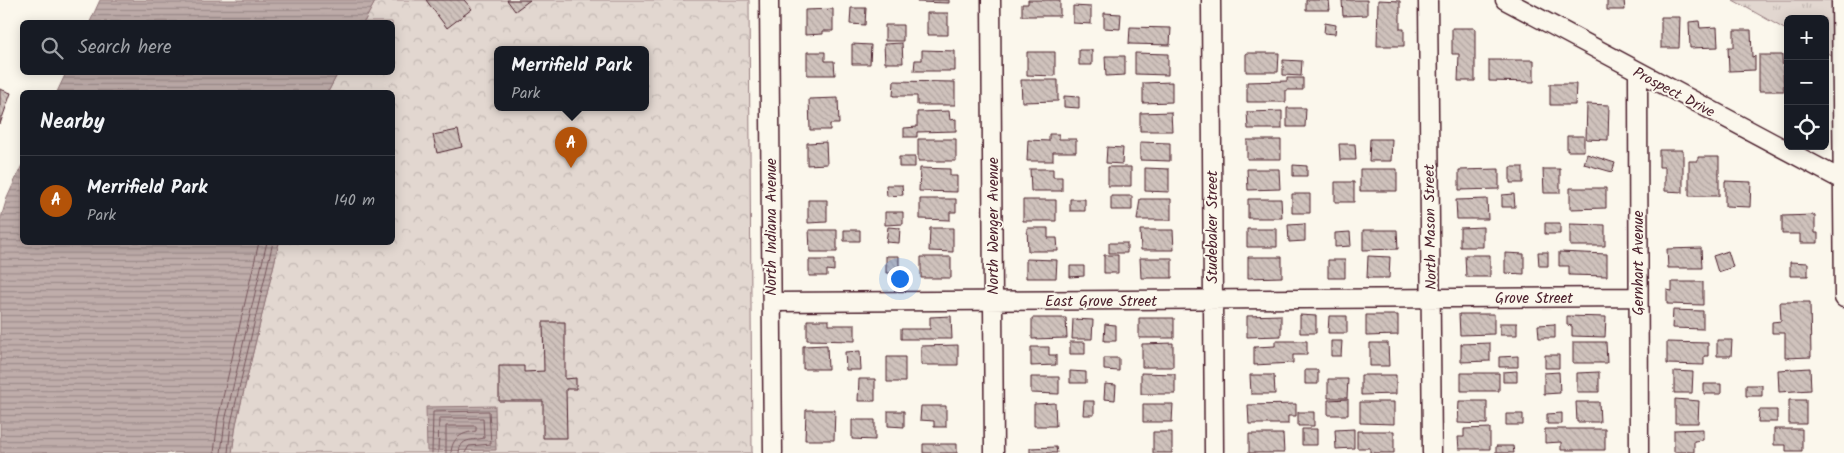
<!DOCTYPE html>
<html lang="en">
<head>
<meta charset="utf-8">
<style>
	:root { --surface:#171b24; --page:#242831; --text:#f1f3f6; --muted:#9ea1a6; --line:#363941; --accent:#b45309 }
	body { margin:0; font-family:Kalam,sans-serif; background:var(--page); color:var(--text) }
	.controls { position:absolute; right:15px; top:15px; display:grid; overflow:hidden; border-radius:8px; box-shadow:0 2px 12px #0003 }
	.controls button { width:45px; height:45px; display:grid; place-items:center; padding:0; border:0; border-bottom:1px solid var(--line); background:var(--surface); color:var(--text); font:25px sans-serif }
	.you { position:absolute; left:899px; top:278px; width:18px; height:18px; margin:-12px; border:4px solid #fff; border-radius:50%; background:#1a73e8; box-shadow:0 0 0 8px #1a73e833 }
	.badge { display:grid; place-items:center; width:32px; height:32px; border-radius:50%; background:var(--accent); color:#fff; font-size:16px; font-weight:700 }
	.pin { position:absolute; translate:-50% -41px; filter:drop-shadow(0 1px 2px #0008) }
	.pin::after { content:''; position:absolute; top:26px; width:18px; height:15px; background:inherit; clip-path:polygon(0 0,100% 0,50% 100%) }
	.popup { position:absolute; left:494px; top:46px; width:155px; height:65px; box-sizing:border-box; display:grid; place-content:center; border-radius:8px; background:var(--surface); filter:drop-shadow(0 1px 4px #0005); font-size:16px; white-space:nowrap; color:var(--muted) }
	.popup b { font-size:19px; color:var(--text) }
	.popup::after { content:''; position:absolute; left:50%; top:100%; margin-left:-10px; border:10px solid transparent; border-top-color:var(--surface) }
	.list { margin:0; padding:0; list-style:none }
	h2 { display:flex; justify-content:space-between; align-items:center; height:65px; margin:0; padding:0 20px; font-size:21px }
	h2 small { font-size:16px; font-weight:400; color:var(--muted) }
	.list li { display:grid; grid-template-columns:32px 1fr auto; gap:15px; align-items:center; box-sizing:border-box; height:90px; padding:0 20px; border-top:1px solid var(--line) }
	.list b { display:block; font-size:19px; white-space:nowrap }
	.list p { margin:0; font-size:16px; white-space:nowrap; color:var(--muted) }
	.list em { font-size:16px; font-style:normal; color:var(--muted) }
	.icon { flex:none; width:28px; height:28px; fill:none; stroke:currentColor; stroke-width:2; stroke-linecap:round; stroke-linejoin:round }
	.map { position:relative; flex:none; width:1844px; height:453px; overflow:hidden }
	.search { position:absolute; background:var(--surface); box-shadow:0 2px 12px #0003; left:20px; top:20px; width:375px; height:55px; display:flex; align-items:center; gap:12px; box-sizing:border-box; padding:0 18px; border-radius:8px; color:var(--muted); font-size:19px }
	.panel { position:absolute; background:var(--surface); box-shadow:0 2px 12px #0003; left:20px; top:90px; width:375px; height:155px; border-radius:8px }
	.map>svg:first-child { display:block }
</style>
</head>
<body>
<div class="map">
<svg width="1844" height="453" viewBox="0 0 1844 453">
	<defs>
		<pattern id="grass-tufts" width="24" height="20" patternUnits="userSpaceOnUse" patternTransform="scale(1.25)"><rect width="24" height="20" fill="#e2d7d0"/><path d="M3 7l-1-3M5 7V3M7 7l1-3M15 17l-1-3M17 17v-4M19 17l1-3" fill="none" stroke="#c3b8b3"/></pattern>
		<pattern id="forest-crowns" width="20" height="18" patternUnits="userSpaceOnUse" patternTransform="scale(1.25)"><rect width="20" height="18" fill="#e2d7d0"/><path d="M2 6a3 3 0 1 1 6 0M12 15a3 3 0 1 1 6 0" fill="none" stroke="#c3b8b3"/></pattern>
		<pattern id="water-rules" width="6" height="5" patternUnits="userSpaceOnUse" patternTransform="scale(1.25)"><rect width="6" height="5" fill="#bfadaa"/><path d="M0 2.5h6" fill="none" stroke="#9d8c8b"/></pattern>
		<pattern id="building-back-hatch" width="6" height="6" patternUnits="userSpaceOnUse" patternTransform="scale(1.25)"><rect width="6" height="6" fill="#cfc2bc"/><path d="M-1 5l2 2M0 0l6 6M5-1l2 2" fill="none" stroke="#b3a6a2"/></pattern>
	</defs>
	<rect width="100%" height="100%" fill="#fbf7ec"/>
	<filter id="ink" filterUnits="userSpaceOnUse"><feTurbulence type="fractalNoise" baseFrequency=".02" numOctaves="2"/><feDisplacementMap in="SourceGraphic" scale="10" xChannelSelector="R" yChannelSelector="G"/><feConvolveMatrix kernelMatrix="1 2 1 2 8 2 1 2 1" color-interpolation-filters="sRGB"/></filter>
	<g filter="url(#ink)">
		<!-- grass -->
		<path fill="url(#grass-tufts)" stroke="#967b7e" d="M1733 0H1844V62L1825 52V19H1788V31Z"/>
		<!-- forest -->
		<path fill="url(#forest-crowns)" stroke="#967b7e" fill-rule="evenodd" d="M376 0H749L752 453H232L236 424 279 243 392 242V92H328L338 73 392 72V22H364ZM497 49H645V107H497Z"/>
		<!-- water -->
		<path fill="url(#water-rules)" stroke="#907477" d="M100 0H376L364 22H90Z
			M66 73V72L338 73 328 92H57Z
			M22 165V242L279 243 236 424 232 453H0V221L7 198Z
			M495 406 496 450 427 451 426 407Z"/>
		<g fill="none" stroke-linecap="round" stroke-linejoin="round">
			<!-- shore -->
			<path stroke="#79585e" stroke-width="1" d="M214 453 218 419 259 242
				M221 453 225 421 267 242
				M228 453 231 423 273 242
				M432 453 433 412 489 411 491 444 469 446 465 453
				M438 453 439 418H483L484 438C473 441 460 437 459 453
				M446 453V426H476V431C462 433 452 437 451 453"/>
		</g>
		<!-- building -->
		<path fill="url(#building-back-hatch)" stroke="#4a1f2b" d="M426 0H464L472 9 447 28Z
			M507 0H530L515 11Z
			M917 0H949V3L917 2Z
			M1028 0H1060V16H1022V4H1028Z
			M1306 0H1329L1330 10H1306Z
			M1342 0H1367V15L1343 16Z
			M1378 0 1400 1V29H1404V46H1377Z
			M1607 0H1624L1625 10H1607Z
			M1073 6 1091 7V24L1073 23Z
			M851 8H866L865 25 850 24Z
			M833 9V31H823V34L805 35V10Z
			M927 13H948V35H927Z
			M1104 13 1121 14 1120 29 1104 28Z
			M1661 17H1680L1679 48H1661Z
			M1699 21 1700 28 1717 27 1718 47 1690 48 1689 22Z
			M1325 23 1336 25 1335 34 1324 33Z
			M885 25H903V41H885Z
			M1130 27 1171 28 1170 45 1129 44Z
			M1452 28H1475V81H1458L1459 54H1452Z
			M1734 30H1751L1752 57 1755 56V70L1729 71 1728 47H1734Z
			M902 43 903 63H885L884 44Z
			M852 44 871 45 870 64H852Z
			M922 50 955 51V71H914L915 60H922Z
			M1079 50H1092V65H1079Z
			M807 52H825V61H834L835 75H807Z
			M1027 52H1055V76L1027 75Z
			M1135 53 1168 54V75L1135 74Z
			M1246 53H1279L1278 72H1246Z
			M1759 55H1782L1784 91H1759Z
			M1105 56H1125V75L1106 76Z
			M1283 60 1302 61 1301 76 1283 75Z
			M1489 60H1534V82L1489 81Z
			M1287 78H1303V90H1286V102H1247V82L1287 81Z
			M1021 80H1058V101L1022 102Z
			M894 81 955 82V105H917V96H893Z
			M1172 82V102L1143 103V83Z
			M1550 84H1576L1575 105H1550Z
			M0 89 11 93 0 124Z
			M1064 96 1079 97V108L1064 107Z
			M838 98 839 124H830V130H810L809 99Z
			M1587 104 1609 105 1608 140 1586 139Z
			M1287 108H1306L1305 127H1287Z
			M949 111 950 120 956 119V131L917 132V137H904V128L917 127V112Z
			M1282 111V129H1248L1247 112Z
			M1171 112 1172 131H1140V113Z
			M458 130 462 147 437 153 433 135Z
			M1049 134H1059V139H1076V152H1053V161H1027L1028 140 1049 141Z
			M1567 136H1584V151H1567Z
			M918 139H956V161H918Z
			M1370 139H1392L1391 161H1369Z
			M1247 140H1281V159H1247Z
			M826 142 827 164 807 165V143Z
			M1140 142 1170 143V161L1140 160Z
			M1339 144H1355L1356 160H1340Z
			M1107 147 1123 148 1122 164 1106 163Z
			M1659 150H1683V192L1665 191V167H1659Z
			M1587 154 1615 163 1612 172 1584 164Z
			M899 157H915V167H899Z
			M1698 157H1719V196H1689V161H1698Z
			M1293 165 1307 166V176H1293Z
			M1108 167H1131V186H1108Z
			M1510 167H1523V183H1510Z
			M920 168 950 169V176H957V192L919 191Z
			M1145 168 1169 169V192L1145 191Z
			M1030 169H1053V177H1062V191H1031Z
			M1247 169H1279L1280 189 1248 190Z
			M1360 169H1397V191H1360Z
			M1499 169V189L1459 190V170Z
			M1543 169H1560V193H1544Z
			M1725 181 1751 182 1750 207 1725 206Z
			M1335 182H1354V202H1335Z
			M886 185H902L903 195 887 196Z
			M1570 188H1606V208L1570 209Z
			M1292 194H1310V213H1292Z
			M1514 194 1515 207H1502V195Z
			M1111 196H1132V210H1111Z
			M920 199H956V212H950V220L920 219Z
			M1070 199H1085V211H1070Z
			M1140 199H1171V220H1137Z
			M1248 199H1281L1282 218H1248Z
			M1487 199 1488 219H1457L1456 200Z
			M808 200H827V222L808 223Z
			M1023 200H1056V221H1023Z
			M885 212H903V224L885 225Z
			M1815 215V233H1818V243H1800V234H1782V216Z
			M1545 223H1560V234H1545Z
			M1305 224V241L1289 242 1288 225Z
			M1570 224 1605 225V246H1570Z
			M888 227 900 228 899 243 886 242Z
			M1483 227V247H1460V228Z
			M930 228H953V252L929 251Z
			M1027 228H1048V238H1057L1058 251H1028Z
			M1247 229H1277V247H1247Z
			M809 230H837V252H810Z
			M844 230H860V241H844Z
			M1140 230H1173L1174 250H1141Z
			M1363 230H1397L1398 249 1363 250Z
			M1350 232 1351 246 1335 247V233Z
			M1109 243H1127V253H1109Z
			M1701 248 1702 268H1668L1667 249Z
			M1728 251 1733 267 1718 272 1713 256Z
			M1538 252H1548V266H1539Z
			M1559 252 1607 254V276L1569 275V266H1559Z
			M1505 253 1524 254V274L1505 273Z
			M1104 255H1118V273H1104Z
			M1465 255H1490V277H1466Z
			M886 256H899V273H886Z
			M1368 256 1390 257 1389 278H1367Z
			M921 257H951V278H921Z
			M1248 257H1282V277L1248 278Z
			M1140 258H1172V278H1141Z
			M1026 259 1057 260 1056 278H1026Z
			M809 260H834V271L827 270V276H809Z
			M1328 260H1345V278H1328Z
			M1790 262 1808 263V276H1790Z
			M1070 266H1084V276L1070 277Z
			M1672 282H1703V305L1667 304V290L1672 291Z
			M1780 302H1810L1811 357 1785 358V333H1772V322L1781 321Z
			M1673 310 1703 311V329L1672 328Z
			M1459 314H1494V334L1460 335Z
			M1281 315V336L1247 337V316Z
			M1300 315 1316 316V333H1300Z
			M1366 315H1398V335L1366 336Z
			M951 316 952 339H901V329H930V317Z
			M1329 316H1347V333H1328Z
			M1567 316 1606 317 1605 337 1572 336V326L1567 325Z
			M1032 318H1066L1067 338 1032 339Z
			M1139 318H1174V338H1139Z
			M1073 319 1093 320 1092 339H1072Z
			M807 320H829V325H855V341L807 340Z
			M543 322H565V379L576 378V389H566L567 438H543V401H499V366H524V372L544 371Z
			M1500 323H1517V335H1500Z
			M1105 324 1116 325V341H1104Z
			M1555 324V338H1539L1538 325Z
			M1717 340H1732L1731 356H1717Z
			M1275 341H1307V355H1293V363L1254 365V347L1275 346Z
			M1331 341H1342L1341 356H1331Z
			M1070 342H1085V354H1070Z
			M1573 342H1606L1607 363H1573Z
			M1667 342 1708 343V356H1704V365L1667 364Z
			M1173 343V367H1142V344Z
			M1370 343H1388L1389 366H1370Z
			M1490 343V361L1461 362V344Z
			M827 345 828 369H803V346Z
			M958 345V365H921V346Z
			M1031 347H1049V355H1056V365L1031 366Z
			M860 351 861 370H846L845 352Z
			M1545 355H1559V368H1545Z
			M1518 356V367H1499V357Z
			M887 357H905V382H887Z
			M1104 358H1119V371L1104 370Z
			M1810 368 1811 390 1779 392 1778 370Z
			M1305 370H1318V384H1305Z
			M1070 371 1086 372V383H1070Z
			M1517 371V382H1503V372Z
			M1674 371 1693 372 1692 393H1674Z
			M1559 372 1560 393 1544 394V373Z
			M1599 372V392H1577V373Z
			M1141 373 1175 374V394H1141Z
			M1461 373H1499V391H1461Z
			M1250 375H1274L1275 394H1251Z
			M1361 375H1396V394L1361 395Z
			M1031 377H1059V394L1031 393Z
			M859 379H875V401H858Z
			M1328 379H1348L1347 398H1328Z
			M1105 384 1116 385 1115 400 1104 399Z
			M1704 384H1721V394H1704Z
			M1746 385H1762V396H1746Z
			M1348 399V415H1328V400Z
			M1675 399 1699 401 1698 423H1675Z
			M1789 400H1806V424H1789Z
			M1084 401H1094V415H1083Z
			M1459 401H1487V424L1458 423Z
			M1360 402H1394V424L1360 423Z
			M1576 402H1599L1600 422H1577Z
			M1055 403 1056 426H1034V404Z
			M1143 404H1173L1172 422H1143Z
			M1296 404V416H1288V424H1249L1248 405Z
			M921 406H946V427H934V421L920 420Z
			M806 410H835L834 440H805Z
			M1759 410H1777V422H1758Z
			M888 411H904V427L888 426Z
			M1298 412H1314V426H1298Z
			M1562 413V424H1547V414Z
			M1506 414H1523V425H1506Z
			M852 420H875V440L852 439Z
			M1490 428V449H1459L1458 437H1464V429Z
			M1302 429H1317V445H1302Z
			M1354 429V448L1336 449 1335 430Z
			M1545 429H1605V450H1561V442L1545 443Z
			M1703 429V440L1694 441V452H1674V430Z
			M1774 429H1802V451H1786V445H1774Z
			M1357 431H1394V453H1370V448H1357Z
			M1153 432H1172V453H1153Z
			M1249 434H1283L1284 453H1249Z
			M923 444H957V453H923Z
			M1496 446H1513L1514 453H1496Z
			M1056 447 1057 453H1030V448Z"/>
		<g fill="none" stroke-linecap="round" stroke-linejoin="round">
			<defs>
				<path id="street" d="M769 0 773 453
					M991 0 994 453
					M1211 0 1214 453
					M1428 0 1432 453
					M1505 0 1844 181
					M1841 0 1844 298
					M1638 73 1639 453
					M772 302 1638 297"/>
			</defs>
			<!-- street casing -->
			<use href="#street" stroke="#4a1f2b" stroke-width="21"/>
			<!-- street -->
			<use href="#street" stroke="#fbf7ec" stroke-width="18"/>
		</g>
	</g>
	<g text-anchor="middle" stroke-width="4" stroke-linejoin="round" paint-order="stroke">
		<!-- street labels -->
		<g font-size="15" fill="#4a1f2b" stroke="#fbf7ec">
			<text transform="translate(1674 92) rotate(28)" y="5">Prospect Drive</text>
			<text transform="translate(993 226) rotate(-90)" y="5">North Wenger Avenue</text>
			<text transform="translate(771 227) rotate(-90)" y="5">North Indiana Avenue</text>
			<text transform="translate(1212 227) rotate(-90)" y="5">Studebaker Street</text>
			<text transform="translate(1430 227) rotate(-91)" y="5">North Mason Street</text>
			<text transform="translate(1638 263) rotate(-90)" y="5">Gernhart Avenue</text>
			<text x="1534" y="303">Grove Street</text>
			<text x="1101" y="306">East Grove Street</text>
		</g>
	</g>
</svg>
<div class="controls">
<button>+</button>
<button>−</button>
<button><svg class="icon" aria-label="locate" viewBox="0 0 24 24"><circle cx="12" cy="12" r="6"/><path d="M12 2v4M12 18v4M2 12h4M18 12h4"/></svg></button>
</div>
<div class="you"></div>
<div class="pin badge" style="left:571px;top:168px">A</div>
<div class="popup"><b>Merrifield Park</b>Park</div>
<div class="search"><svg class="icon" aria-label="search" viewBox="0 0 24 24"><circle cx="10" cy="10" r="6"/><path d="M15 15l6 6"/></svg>Search here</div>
<section class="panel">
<h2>Nearby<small></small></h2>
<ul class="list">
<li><span class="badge">A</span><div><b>Merrifield Park</b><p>Park</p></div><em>140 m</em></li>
</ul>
</section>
</div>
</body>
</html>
